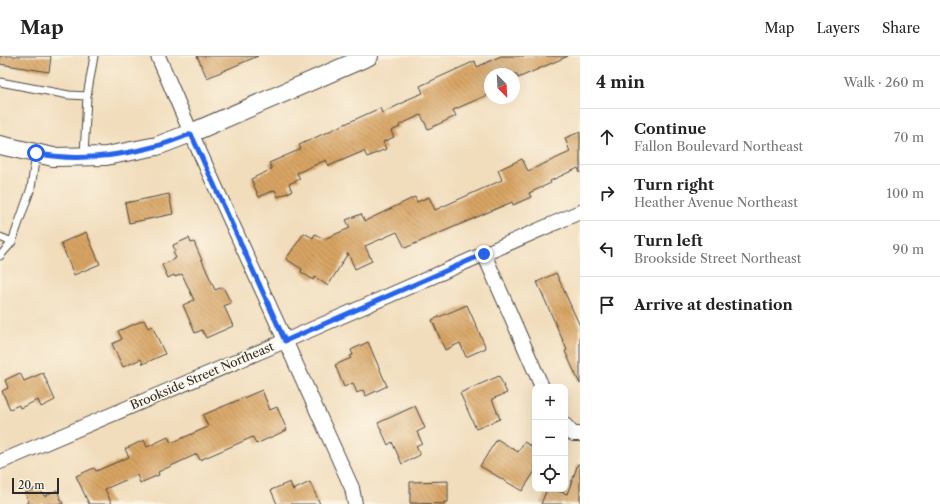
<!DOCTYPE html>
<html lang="en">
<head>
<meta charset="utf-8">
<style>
	:root { --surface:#fff; --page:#f6f6f6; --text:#222; --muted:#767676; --line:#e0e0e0 }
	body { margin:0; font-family:"Libre Caslon Text",serif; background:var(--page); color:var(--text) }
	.controls { position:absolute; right:12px; bottom:12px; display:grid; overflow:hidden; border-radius:8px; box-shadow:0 4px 16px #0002 }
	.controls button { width:36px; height:36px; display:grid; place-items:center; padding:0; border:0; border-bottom:1px solid var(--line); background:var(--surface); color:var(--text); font:20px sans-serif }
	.compass { position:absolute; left:484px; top:12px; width:36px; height:36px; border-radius:50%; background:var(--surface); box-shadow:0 4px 16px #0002; rotate:156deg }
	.scale { position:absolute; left:12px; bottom:10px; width:47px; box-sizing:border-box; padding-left:4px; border:2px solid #2b2b2b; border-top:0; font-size:11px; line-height:14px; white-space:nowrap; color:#2b2b2b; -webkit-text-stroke:3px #fcf5e5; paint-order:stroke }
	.stop { position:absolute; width:12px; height:12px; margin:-9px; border:3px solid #2563eb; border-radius:50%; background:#fff }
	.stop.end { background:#2563eb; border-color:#fff; box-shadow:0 1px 4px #0008 }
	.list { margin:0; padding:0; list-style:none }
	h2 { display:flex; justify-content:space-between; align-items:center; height:52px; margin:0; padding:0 16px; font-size:17px }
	h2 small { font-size:13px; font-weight:400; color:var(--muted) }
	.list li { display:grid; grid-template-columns:26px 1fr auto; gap:12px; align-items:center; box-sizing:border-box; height:56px; padding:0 16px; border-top:1px solid var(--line) }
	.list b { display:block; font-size:15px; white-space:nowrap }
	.list p { margin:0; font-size:13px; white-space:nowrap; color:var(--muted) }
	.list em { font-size:13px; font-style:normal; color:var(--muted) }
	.icon { flex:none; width:22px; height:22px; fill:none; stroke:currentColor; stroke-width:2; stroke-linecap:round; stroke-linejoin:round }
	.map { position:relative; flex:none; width:580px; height:448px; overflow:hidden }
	header { display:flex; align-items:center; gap:24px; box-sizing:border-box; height:56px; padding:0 20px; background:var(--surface); border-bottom:1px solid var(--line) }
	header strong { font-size:19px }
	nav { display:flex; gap:22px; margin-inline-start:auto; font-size:14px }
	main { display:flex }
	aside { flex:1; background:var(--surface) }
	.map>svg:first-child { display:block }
</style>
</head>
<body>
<header>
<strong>Map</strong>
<nav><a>Map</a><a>Layers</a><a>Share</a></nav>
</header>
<main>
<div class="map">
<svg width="580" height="448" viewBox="0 0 580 448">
	<defs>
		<pattern id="building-back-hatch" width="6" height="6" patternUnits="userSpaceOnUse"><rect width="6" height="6" fill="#d8a463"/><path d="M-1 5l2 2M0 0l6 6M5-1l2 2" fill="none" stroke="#af8652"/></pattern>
	</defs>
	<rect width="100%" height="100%" fill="#fcf5e5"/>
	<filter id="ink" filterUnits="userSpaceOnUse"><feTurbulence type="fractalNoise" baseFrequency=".025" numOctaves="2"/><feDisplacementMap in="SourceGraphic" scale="8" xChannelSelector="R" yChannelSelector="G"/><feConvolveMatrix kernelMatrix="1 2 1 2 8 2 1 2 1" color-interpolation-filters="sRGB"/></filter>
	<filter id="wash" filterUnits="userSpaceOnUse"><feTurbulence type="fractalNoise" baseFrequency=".012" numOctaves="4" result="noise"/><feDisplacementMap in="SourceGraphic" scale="16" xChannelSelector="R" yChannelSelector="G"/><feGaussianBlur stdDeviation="0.9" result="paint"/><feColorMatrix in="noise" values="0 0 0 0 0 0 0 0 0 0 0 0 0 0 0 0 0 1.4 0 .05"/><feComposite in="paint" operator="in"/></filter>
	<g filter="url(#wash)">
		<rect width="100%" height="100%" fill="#f1ddbc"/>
		<g id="blocks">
			<!-- building -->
			<path fill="url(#building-back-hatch)" d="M0 0H51L49 16 0 8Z
				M197 0H258L207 22Z
				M501 0H568L518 22 517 18H490V38L453 54 456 60 428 73 421 59 399 69 400 71 391 75 394 81 383 86 386 93 367 101 364 95 329 110 326 104 297 117 300 123 289 128 292 135 278 141 275 134 259 141 251 123 272 113 269 107 301 93 299 89 380 52 382 57 407 45 406 44 423 37 420 30 475 5 477 11Z
				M580 76V117L578 112 550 125 551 127 529 137 531 141 513 149 512 146 405 192 397 176 365 190 372 205 355 213 348 197 328 230 315 221 313 224 301 216 302 213 286 203 304 177 313 182 315 178 324 183 350 172 346 164 361 158 365 165 415 141 417 146 429 141 435 154 502 124 498 114 522 103 528 115 570 96 565 82Z
				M169 138 173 158 129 167 125 147Z
				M86 176 100 208 74 219 61 187Z
				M189 182 191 187 194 186 215 234 223 231 231 247 224 250 233 270 206 282 202 274 195 277 183 249 194 244 182 218 175 221 174 219 168 222 162 209 176 202 173 196 175 195 173 189Z
				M556 217 580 270V328L565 295 567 294 537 226Z
				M467 249 486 292 466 301 460 287 445 294 432 264Z
				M144 264 148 272 152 270 165 298 143 308 141 303 123 311 112 288 122 283 118 275Z
				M368 286 387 330 366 340 363 334 357 337 353 327 344 331 335 309 351 302 350 300 353 299 351 294Z
				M20 317 24 325 43 317 55 344 41 351 38 344 20 352 19 349 10 353 2 335 8 332 5 324Z
				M499 320 507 337 492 343 500 363 476 373 460 337Z
				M262 334 270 354 277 351 287 374 256 388 253 381 200 404 197 398 158 416 159 419 140 427 137 419 105 433 112 448H89L76 420 94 412 96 415 129 401 125 393 144 384 147 391 168 381 171 387 208 371 203 359Z
				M415 350 425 372 417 376 422 387 416 390 420 399 402 408 392 386 388 389 378 367Z
				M497 383 518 396 524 386 535 392V415L522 435 480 410Z
				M578 408H580V448H541L547 433H552L567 438Z
				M448 425V446H444V448L410 447V426Z
				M290 426 293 434 310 426 320 448H277L271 434Z
				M39 431 44 440 57 434 63 448H25L29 446 25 437Z"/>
		</g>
	</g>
	<g filter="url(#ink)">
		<use href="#blocks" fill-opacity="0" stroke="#494641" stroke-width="1"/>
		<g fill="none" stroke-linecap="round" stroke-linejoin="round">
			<defs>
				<path id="service" d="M0 26 69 39 87 40
					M84 100 87 40 94 0
					M0 181 12 186
					M0 200 12 186 31 132 36 98"/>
				<path id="minor" d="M158 0 191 77 352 432 355 448
					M484 198 542 331
					M565 369 573 378H580
					M0 406 285 285 580 156"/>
				<path id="tertiary" d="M0 89 53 101 106 100 157 90 191 77 369 0"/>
			</defs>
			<!-- service casing -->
			<use href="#service" stroke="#494641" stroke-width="9"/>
			<!-- minor casing -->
			<use href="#minor" stroke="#494641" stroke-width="16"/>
			<!-- tertiary casing -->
			<use href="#tertiary" stroke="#494641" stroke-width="20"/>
			<!-- service -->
			<use href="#service" stroke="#fff" stroke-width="7"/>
			<!-- minor -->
			<use href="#minor" stroke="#fff" stroke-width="14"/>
			<!-- tertiary -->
			<use href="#tertiary" stroke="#fff" stroke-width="18"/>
		</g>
	</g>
	<g fill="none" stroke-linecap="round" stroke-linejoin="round" filter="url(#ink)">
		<!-- route -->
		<path stroke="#2563eb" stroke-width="5" d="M36 97C73 106 120 100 157 90 168 87 180 82 191 78L285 285 484 198"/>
	</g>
	<g text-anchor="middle" stroke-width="3.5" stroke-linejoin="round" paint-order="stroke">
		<!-- street labels -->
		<g font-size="12" fill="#2b2b2b" stroke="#fcf5e5">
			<text transform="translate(202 320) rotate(-23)" y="4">Brookside Street Northeast</text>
		</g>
	</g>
</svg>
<div class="controls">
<button>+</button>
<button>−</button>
<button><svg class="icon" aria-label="locate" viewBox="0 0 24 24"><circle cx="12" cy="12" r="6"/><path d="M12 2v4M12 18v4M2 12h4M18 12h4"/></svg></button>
</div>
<svg class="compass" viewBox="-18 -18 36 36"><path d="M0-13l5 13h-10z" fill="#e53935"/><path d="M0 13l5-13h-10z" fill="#767676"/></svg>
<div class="scale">20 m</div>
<div class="stop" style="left:36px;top:97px"></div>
<div class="stop end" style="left:484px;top:198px"></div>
</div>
<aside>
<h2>4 min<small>Walk · 260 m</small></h2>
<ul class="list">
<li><svg class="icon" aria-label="ahead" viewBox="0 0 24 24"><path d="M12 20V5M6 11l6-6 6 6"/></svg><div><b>Continue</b><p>Fallon Boulevard Northeast</p></div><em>70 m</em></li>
<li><svg class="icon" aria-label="right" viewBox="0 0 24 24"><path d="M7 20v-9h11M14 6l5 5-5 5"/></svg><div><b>Turn right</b><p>Heather Avenue Northeast</p></div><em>100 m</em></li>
<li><svg class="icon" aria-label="left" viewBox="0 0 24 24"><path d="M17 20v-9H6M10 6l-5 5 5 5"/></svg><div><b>Turn left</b><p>Brookside Street Northeast</p></div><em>90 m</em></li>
<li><svg class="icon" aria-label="arrive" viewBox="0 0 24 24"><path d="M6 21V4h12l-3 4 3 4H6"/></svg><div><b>Arrive at destination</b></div></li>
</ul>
</aside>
</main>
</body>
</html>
